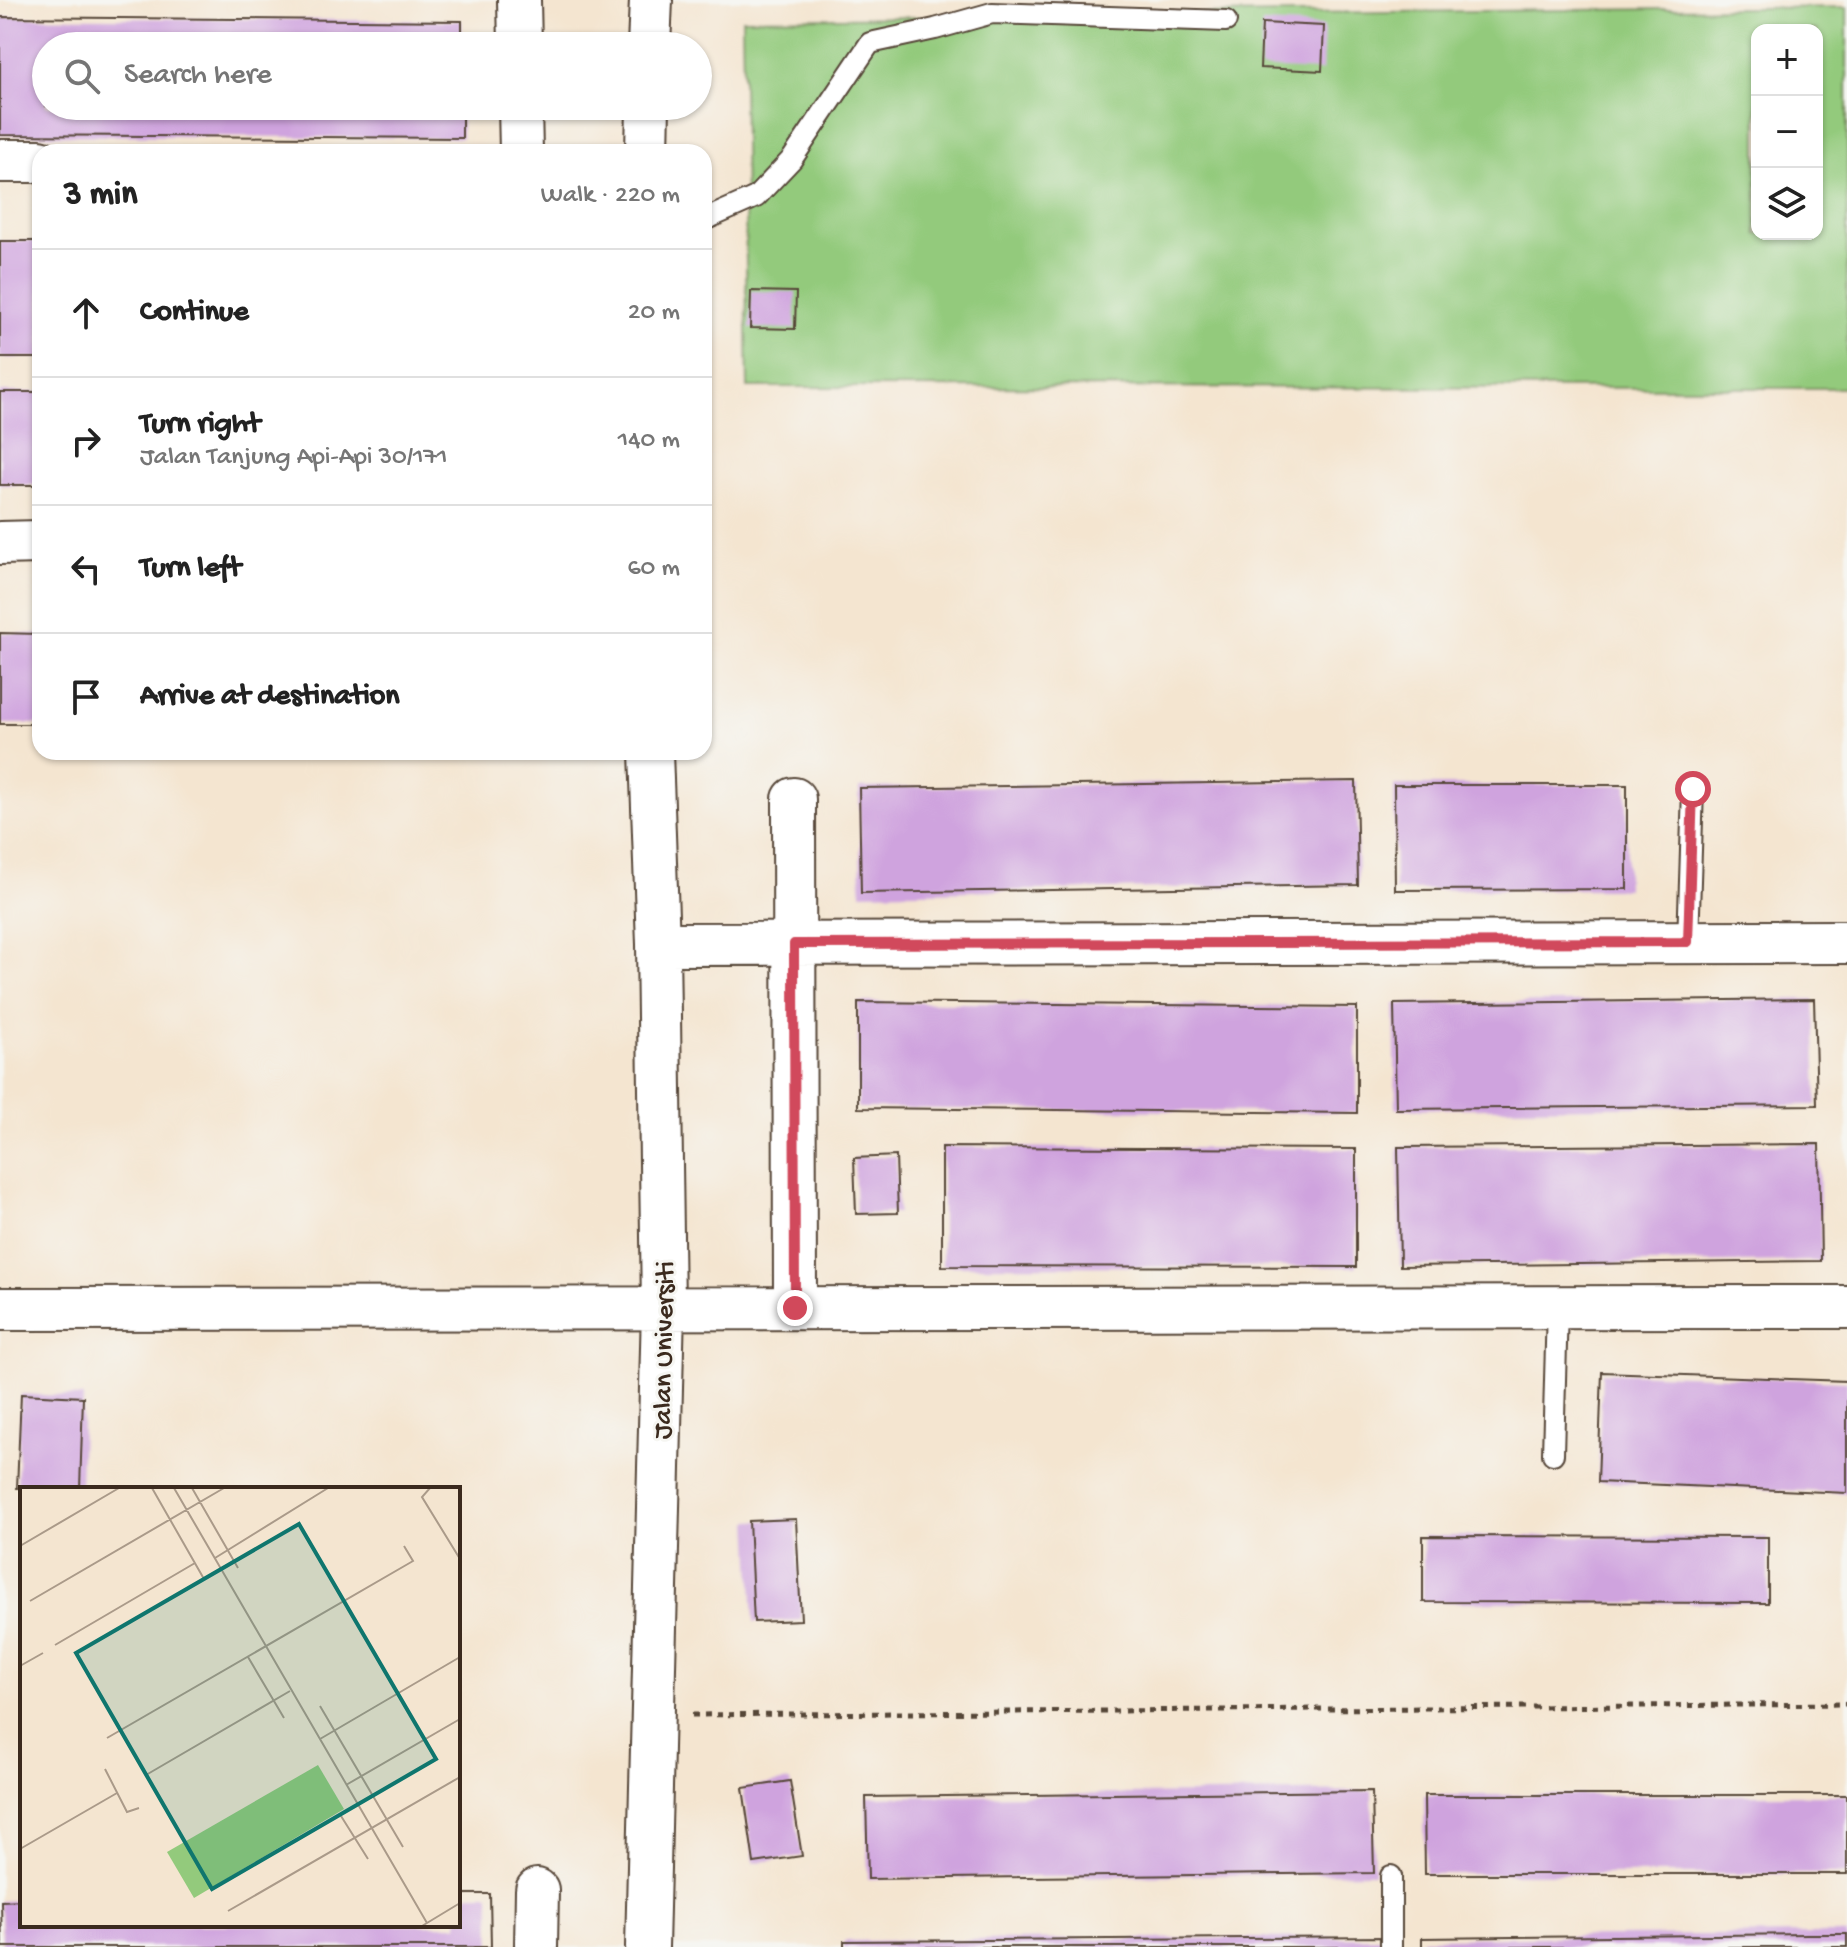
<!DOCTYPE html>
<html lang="en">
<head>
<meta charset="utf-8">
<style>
	:root { --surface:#fff; --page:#f6f6f6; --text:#222; --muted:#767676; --line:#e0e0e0 }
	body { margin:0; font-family:"Gochi Hand",sans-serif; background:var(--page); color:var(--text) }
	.controls { position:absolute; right:24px; top:24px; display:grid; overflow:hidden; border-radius:16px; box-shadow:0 2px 6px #0004 }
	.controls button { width:72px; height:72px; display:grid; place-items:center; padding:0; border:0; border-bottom:2px solid var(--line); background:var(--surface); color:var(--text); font:40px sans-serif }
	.stop { position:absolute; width:24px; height:24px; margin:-18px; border:6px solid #d1495b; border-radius:50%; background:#fff }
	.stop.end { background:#d1495b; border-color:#fff; box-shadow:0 2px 8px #0008 }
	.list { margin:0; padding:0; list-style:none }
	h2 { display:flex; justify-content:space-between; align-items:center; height:104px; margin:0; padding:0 32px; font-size:34px }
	h2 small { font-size:26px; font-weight:400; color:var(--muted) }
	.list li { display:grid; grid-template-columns:52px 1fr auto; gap:24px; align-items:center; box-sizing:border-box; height:128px; padding:0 32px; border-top:2px solid var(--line) }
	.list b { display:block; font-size:30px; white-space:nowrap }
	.list p { margin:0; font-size:26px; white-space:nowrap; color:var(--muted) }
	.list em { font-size:26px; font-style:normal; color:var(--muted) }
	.icon { flex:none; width:44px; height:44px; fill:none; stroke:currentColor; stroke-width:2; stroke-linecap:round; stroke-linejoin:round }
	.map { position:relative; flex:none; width:1847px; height:1947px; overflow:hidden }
	.search { position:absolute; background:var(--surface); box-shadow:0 2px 6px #0004; left:32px; top:32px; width:680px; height:88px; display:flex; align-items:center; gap:20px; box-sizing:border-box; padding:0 28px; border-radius:44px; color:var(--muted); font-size:30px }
	.panel { position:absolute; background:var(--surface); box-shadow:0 2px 6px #0004; left:32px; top:144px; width:680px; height:616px; border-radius:24px }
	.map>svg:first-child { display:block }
</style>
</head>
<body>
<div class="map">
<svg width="1847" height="1947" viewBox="0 0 1847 1947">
	<rect width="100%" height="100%" fill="#f6f6f2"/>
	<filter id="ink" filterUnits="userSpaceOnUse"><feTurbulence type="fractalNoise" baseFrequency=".0125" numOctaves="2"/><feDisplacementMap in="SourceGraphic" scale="16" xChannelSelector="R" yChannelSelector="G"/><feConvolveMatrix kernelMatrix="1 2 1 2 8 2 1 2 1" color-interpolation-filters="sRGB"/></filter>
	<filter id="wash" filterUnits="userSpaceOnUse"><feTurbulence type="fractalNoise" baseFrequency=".006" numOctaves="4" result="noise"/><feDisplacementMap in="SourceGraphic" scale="32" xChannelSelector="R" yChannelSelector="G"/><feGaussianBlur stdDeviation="1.8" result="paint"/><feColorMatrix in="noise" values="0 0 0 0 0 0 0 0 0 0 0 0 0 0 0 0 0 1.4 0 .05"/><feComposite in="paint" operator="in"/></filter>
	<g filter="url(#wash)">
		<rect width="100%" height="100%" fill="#f4e5d0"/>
		<!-- green -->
		<path fill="#93ca7c" stroke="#677a4d" stroke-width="2" fill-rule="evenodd" d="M1847 7V388L748 387 742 19ZM1757 30H1817V234H1757Z"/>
		<g id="blocks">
			<!-- building -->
			<path fill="#cfa3de" d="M0 17 462 21V46H46V106H462V138L0 135Z
				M1262 23 1324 26 1322 71 1260 68Z
				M0 241H40V358H0Z
				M751 291 796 292 795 329 750 328Z
				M0 392H40V485H0Z
				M0 633 40 634V724H0Z
				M1356 781 1358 885 861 893 859 788Z
				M1394 785H1627V889L1395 890Z
				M1814 999 1817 1105 1396 1109 1394 1004Z
				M858 1002 1357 1007V1113L858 1108Z
				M1819 1144 1821 1261 1400 1266 1398 1147Z
				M942 1147 1356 1149V1267L942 1266Z
				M896 1156 898 1213 856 1214 854 1158Z
				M1602 1372 1847 1381V1493L1598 1482Z
				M21 1394 83 1397 80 1489 17 1488Z
				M796 1519 801 1620 754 1622 749 1521Z
				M1423 1536 1768 1537V1603L1423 1602Z
				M790 1781 802 1856 754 1863 743 1788Z
				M1372 1791 1374 1873 868 1879 866 1797Z
				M1424 1795H1847V1874H1425Z
				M458 1894H490L491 1947H2L1 1901 22 1900V1925H458Z
				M1807 1934H1847V1947H1422V1938Z
				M1386 1937V1947H844V1941Z"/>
		</g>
	</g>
	<g filter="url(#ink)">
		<use href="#blocks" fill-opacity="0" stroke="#574639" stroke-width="2"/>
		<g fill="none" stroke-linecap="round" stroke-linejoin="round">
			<defs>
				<path id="service" d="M704 220 756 197 792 159 870 43 935 29 992 13 1226 21
					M1688 942 1693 789
					M1553 1454 1557 1307
					M1391 1947V1876"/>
				<path id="minor" d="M519 0 520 46
					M649 46 651 0
					M520 106 521 152
					M647 152 648 106
					M0 161H40
					M0 543 40 542
					M794 799 795 1308
					M658 944 1847 942
					M0 1309 1847 1307
					M536 1947 537 1890
					M647 1947 663 1308 658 944 651 752"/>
			</defs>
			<!-- service casing -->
			<use href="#service" stroke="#574639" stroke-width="24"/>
			<!-- minor casing -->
			<use href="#minor" stroke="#574639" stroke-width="46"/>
			<!-- path -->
			<path stroke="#574639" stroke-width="5" stroke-dasharray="6 6" stroke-linecap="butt" d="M692 1715 1847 1704"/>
			<!-- service -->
			<use href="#service" stroke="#fff" stroke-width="20"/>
			<!-- minor -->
			<use href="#minor" stroke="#fff" stroke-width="42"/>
		</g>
	</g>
	<g fill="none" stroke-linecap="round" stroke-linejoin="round" filter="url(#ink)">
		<!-- route -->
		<path stroke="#d1495b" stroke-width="10" d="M795 1308 794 944 1688 942 1693 789"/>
	</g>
	<g text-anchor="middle" stroke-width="6" stroke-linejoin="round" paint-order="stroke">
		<!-- street labels -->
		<g font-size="28" fill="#3b2a1e" stroke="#f6f6f2">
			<text transform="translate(661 1350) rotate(-89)" y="10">Jalan Universiti</text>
		</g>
	</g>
	<!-- overview -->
	<g transform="translate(20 1487)">
		<rect width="440" height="440" fill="#f4e5d0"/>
		<path d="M298 278 324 322 174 411 147 365Z" fill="#93ca7c"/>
		<path fill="none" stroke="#aa9a89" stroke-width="2" d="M132 1 184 92M154 1 407 436M172 1 218 81M410 1 402 10 440 72M0 59 99 1M195 71 308 1M10 114 204 1M35 158 175 76M228 170 264 231M0 179 23 166M300 219 383 360M87 251 393 74 384 59M300 252 440 170M85 282 107 325 119 321M126 288 270 204M326 298 440 232M321 329 348 372M0 362 97 306M208 424 440 290M402 439 440 416"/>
		<path fill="#0f766e" fill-opacity="0.15" stroke="#0f766e" stroke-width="4" d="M279 37 416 272 192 402 56 166Z"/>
		<rect width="440" height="440" fill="none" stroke="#3b2a1e" stroke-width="4"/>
	</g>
</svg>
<div class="controls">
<button>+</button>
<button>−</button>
<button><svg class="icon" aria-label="layers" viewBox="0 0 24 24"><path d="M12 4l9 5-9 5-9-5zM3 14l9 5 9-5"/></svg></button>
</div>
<div class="stop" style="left:1693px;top:789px"></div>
<div class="stop end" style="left:795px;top:1308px"></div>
<div class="search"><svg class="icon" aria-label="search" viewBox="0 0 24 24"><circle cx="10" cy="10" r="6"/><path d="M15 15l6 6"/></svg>Search here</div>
<section class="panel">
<h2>3 min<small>Walk · 220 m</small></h2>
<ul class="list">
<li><svg class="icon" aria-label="ahead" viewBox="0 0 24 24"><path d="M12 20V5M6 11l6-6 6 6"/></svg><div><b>Continue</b></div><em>20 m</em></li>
<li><svg class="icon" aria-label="right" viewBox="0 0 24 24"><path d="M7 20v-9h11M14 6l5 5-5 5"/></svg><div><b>Turn right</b><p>Jalan Tanjung Api-Api 30/171</p></div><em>140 m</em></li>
<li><svg class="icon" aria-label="left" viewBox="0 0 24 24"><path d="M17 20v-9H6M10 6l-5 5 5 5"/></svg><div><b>Turn left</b></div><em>60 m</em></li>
<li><svg class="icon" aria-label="arrive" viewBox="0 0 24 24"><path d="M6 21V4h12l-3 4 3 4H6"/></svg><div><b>Arrive at destination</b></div></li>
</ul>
</section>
</div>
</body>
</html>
